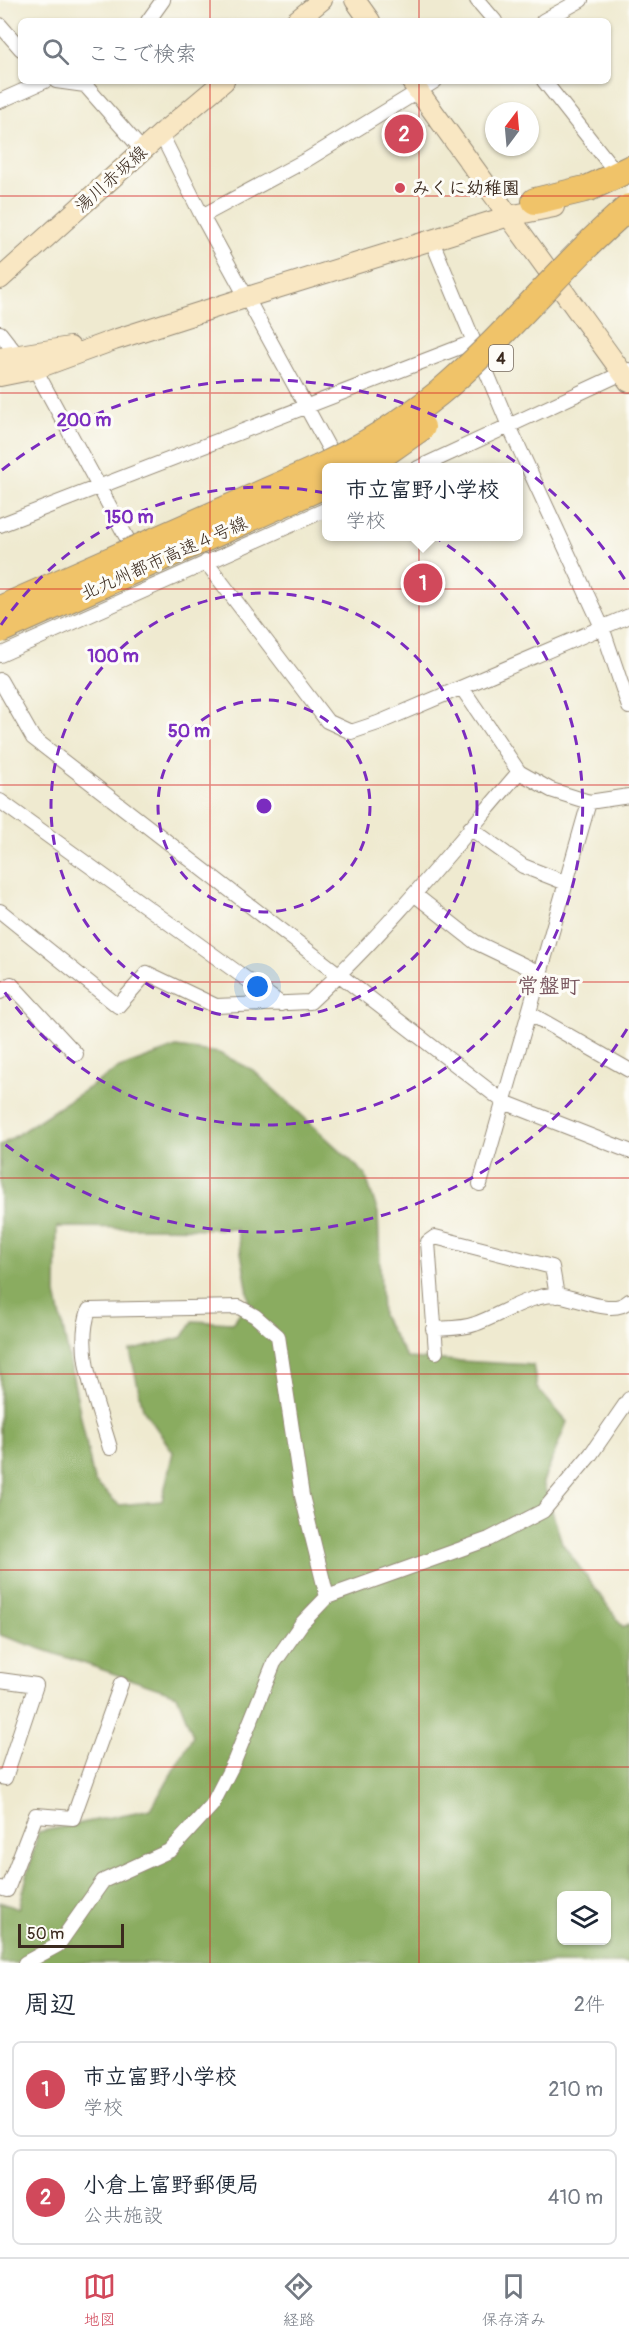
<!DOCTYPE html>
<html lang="ja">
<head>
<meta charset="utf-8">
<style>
	:root { --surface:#fff; --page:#f2f2f3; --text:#1f2937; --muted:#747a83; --line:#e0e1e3; --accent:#d1495b }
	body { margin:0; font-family:Pangolin,"Klee One",sans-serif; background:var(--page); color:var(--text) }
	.controls { position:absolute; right:18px; bottom:18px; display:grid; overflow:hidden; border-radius:9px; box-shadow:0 2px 4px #0004 }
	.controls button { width:54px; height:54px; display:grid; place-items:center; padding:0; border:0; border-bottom:2px solid var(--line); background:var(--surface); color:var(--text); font:30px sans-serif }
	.compass { position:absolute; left:485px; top:102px; width:54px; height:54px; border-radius:50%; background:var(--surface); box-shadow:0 2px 4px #0004; rotate:16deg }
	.scale { position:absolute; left:18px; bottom:15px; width:106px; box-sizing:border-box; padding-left:6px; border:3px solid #3b2a1e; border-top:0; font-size:16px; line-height:21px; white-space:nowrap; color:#3b2a1e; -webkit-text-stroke:4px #fdfcf7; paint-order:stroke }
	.you { position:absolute; left:258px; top:987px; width:21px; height:21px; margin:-15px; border:4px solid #fff; border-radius:50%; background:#1a73e8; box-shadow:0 0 0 9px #1a73e833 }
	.badge { display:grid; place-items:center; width:39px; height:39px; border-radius:50%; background:var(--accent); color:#fff; font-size:20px; font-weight:700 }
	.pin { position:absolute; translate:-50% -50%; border:3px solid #fff; box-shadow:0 2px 6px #0006 }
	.popup { position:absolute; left:322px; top:463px; width:201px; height:78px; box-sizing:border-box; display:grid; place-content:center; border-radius:9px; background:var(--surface); filter:drop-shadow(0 2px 4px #0005); font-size:20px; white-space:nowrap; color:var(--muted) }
	.popup b { font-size:22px; color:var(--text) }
	.popup::after { content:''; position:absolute; left:50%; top:100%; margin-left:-12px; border:12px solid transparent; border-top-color:var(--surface) }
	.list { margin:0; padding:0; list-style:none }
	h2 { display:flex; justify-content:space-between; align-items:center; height:78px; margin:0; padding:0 24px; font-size:26px }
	h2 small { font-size:20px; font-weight:400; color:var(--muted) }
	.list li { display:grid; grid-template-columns:39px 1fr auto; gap:18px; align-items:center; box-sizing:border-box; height:96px; margin:0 12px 12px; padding:0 12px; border:2px solid var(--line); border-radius:9px }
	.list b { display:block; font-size:22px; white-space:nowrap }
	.list p { margin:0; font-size:20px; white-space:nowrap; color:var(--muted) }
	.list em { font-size:20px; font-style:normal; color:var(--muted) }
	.icon { flex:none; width:33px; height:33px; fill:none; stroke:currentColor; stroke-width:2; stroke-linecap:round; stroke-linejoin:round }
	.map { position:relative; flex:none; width:629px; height:1963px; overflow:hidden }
	.search { position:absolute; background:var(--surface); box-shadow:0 2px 4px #0004; left:18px; right:18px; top:18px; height:66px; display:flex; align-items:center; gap:15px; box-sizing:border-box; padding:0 21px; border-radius:9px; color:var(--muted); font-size:22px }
	.sheet { height:294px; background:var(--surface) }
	nav { display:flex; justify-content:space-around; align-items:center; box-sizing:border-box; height:84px; border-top:2px solid var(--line); background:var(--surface); font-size:16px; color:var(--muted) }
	nav a { display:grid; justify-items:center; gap:3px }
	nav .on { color:var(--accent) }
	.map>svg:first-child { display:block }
</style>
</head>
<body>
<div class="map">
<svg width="629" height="1963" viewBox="0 0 629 1963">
	<rect width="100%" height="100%" fill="#fdfcf7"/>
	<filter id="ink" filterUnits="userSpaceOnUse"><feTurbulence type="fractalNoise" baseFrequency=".0167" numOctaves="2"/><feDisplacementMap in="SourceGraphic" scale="12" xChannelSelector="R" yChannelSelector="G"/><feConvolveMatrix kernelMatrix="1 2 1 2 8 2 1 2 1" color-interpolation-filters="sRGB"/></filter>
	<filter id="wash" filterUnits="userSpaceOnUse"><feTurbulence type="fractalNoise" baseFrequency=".008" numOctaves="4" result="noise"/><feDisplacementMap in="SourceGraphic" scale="24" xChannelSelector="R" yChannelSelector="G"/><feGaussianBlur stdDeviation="1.35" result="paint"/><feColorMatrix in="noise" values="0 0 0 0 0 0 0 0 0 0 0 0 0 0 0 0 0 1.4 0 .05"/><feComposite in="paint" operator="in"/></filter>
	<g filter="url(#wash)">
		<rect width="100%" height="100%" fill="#efead0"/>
		<!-- forest -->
		<path fill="#8aac60" stroke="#626b3f" stroke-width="1.5" fill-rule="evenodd" d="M176 1047 219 1053 253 1070 365 1174 378 1213 382 1316 407 1358 533 1365 537 1388 567 1422 543 1482 562 1543 623 1627 629 1624V1963H0V1902L19 1909 38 1832 151 1809 193 1736 177 1695 0 1635V1146L117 1069ZM57 1227 237 1229 249 1299 233 1323 193 1321 183 1337 130 1351 143 1409 173 1452 162 1501 119 1505 94 1481 56 1294ZM562 1896H606V1940H562Z"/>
	</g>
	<g filter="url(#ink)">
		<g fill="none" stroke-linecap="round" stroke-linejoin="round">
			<defs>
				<path id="street" d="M477 0 495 21
					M148 21 163 0
					M543 21 581 0
					M0 25 21 49
					M56 81 85 85 143 151
					M544 81 611 166
					M0 101 45 81
					M161 134 202 216 338 465
					M202 216 308 159 435 81
					M432 241 509 426 602 627 629 707
					M0 333 18 356
					M35 369 135 553
					M418 468 629 370
					M0 525 473 342
					M206 562 327 721 351 732 378 723 629 616
					M0 655 327 509
					M0 680 33 738 504 1102 629 1151
					M462 688 519 772 551 790 589 802 629 796
					M0 801 281 1004
					M470 828 523 866 566 883
					M414 894 475 942 540 973
					M0 911 118 1006 147 973 216 1006 310 1002C386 932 452 850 519 772
					M0 992 11 984 76 1054
					M529 1013 629 1070
					M480 1184 589 802
					M433 1329C446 1328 462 1329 475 1324 502 1315 533 1291 562 1296 581 1299 613 1316 629 1301
					M436 1352 428 1242 435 1237 552 1267 557 1296
					M110 1448C98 1405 74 1353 89 1310L239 1307 255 1316 278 1336 302 1496 327 1597
					M0 1680 36 1685 5 1778 0 1777
					M0 1888 7 1890 36 1815 73 1818 121 1684
					M25 1963 58 1945 103 1881 171 1850 212 1805 234 1762 274 1663 302 1623 327 1597 489 1539 543 1511 591 1454 629 1399"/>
				<path id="secondary" d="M355 0 370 21
					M296 21 322 0
					M411 81 629 382
					M0 279 161 134 224 81
					M0 358 70 347
					M0 376 35 369 114 340 248 297 509 216 554 207"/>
				<path id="highway" d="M535 201 589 188 629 169"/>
			</defs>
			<!-- street casing -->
			<use href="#street" stroke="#958a77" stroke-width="16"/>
			<!-- secondary casing -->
			<use href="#secondary" stroke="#958a77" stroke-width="22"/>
			<!-- highway casing -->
			<use href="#highway" stroke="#958a77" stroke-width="28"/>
			<!-- street -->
			<use href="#street" stroke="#fff" stroke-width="14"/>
			<!-- secondary -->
			<use href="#secondary" stroke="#f9e7c3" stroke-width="20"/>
			<!-- highway -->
			<use href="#highway" stroke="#f0c369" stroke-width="26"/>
			<defs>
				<path id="highway-bridge" d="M358 468 385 453 422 427
					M0 609 319 468C362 447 402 423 439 393 507 336 561 265 629 207
					M0 630 327 484"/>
			</defs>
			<!-- highway-bridge casing -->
			<use href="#highway-bridge" stroke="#958a77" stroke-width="28" stroke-linecap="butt"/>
			<!-- highway-bridge -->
			<use href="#highway-bridge" stroke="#f0c369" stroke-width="26"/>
		</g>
	</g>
	<!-- grid -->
	<path fill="none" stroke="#d62828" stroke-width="1.5" stroke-opacity="0.55" d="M210 0V21M419 0V21M210 81V1963M419 81V1963M0 196H629M0 393H629M0 589H629M0 785H629M0 982H629M0 1178H629M0 1374H629M0 1570H629M0 1767H629"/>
	<!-- distance rings -->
	<g fill="none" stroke="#7b2cbf" stroke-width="3" stroke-dasharray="10 8">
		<circle cx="264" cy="806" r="106"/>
		<circle cx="264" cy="806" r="213"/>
		<path d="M1 625A319 319 0 1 1 1 987"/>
		<path d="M627 1029A426 426 0 0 1 2 1142M2 470A426 426 0 0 1 627 583"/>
	</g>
	<!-- markers -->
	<circle fill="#d1495b" stroke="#fdfcf7" stroke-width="2" cx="400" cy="188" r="6"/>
	<g text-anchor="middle" stroke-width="6" stroke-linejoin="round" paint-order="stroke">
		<!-- shield labels -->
		<rect fill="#fdfcf7" stroke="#75695f" stroke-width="1.5" x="489" y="345" width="24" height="26" rx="4.5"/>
		<g font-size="16" font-weight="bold" fill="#3b2a1e">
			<text x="501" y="364">4</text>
		</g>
		<!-- street labels -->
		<g font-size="18" fill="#3b2a1e" stroke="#fdfcf7">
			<text transform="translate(111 179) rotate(-42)" y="6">湯川赤坂線</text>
			<text transform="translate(164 558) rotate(-24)" y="6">北九州都市高速４号線</text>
		</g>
		<!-- poi labels -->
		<g font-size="18" font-weight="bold" fill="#3b2a1e" stroke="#fdfcf7" text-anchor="start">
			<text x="412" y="194">みくに幼稚園</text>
		</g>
		<!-- quarter labels -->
		<g font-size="21" font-weight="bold" fill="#78565e" stroke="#fdfcf7">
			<text x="549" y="993">常盤町</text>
		</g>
	</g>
	<circle cx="264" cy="806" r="9" fill="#7b2cbf" stroke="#fdfcf7" stroke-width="3"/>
	<g font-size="18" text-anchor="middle" font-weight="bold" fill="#7b2cbf" stroke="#fdfcf7" stroke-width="6" stroke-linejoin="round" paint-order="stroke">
		<text x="84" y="426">200 m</text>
		<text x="129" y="523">150 m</text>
		<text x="113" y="662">100 m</text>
		<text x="189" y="737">50 m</text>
	</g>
</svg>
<div class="controls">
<button><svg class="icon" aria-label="layers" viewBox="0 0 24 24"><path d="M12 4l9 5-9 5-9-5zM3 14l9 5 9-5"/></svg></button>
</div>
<svg class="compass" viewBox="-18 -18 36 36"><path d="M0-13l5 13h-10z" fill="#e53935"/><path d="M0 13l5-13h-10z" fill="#747a83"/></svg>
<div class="scale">50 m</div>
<div class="you"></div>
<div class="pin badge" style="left:423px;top:583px">1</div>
<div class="popup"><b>市立富野小学校</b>学校</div>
<div class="pin badge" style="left:404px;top:134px">2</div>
<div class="search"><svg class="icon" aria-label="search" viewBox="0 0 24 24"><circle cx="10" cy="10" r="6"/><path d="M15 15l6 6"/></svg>ここで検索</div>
</div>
<section class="sheet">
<h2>周辺<small>2件</small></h2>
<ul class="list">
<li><span class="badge">1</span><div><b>市立富野小学校</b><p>学校</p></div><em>210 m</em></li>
<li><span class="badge">2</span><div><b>小倉上富野郵便局</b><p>公共施設</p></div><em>410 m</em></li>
</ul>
</section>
<nav>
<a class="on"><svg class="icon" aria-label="map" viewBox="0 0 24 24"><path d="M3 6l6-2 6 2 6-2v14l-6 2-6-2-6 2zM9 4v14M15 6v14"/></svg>地図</a>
<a><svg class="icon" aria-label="directions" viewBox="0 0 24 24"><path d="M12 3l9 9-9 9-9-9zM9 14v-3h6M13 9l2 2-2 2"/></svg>経路</a>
<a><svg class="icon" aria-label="saved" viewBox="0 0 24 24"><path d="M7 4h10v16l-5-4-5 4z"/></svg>保存済み</a>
</nav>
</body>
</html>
